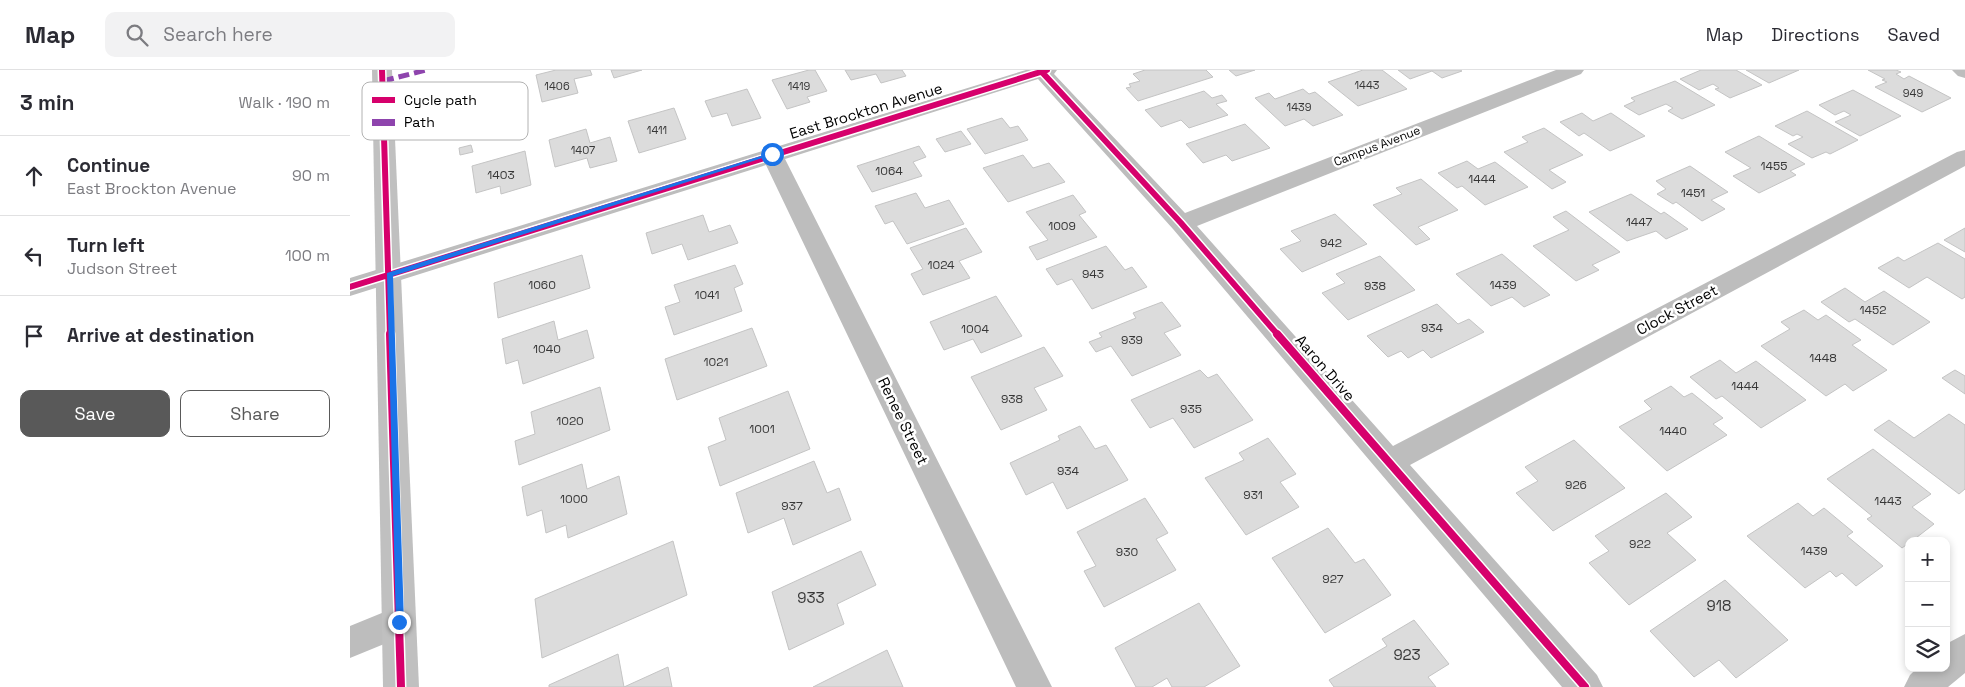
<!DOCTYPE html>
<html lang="en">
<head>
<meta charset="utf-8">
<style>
	:root { --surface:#fff; --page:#f2f2f3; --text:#2b2b33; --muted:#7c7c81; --line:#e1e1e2; --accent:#595959 }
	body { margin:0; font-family:"Space Grotesk",sans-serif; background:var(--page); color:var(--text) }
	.controls { position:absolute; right:15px; bottom:15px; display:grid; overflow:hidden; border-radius:10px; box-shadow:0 2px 8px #0003 }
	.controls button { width:45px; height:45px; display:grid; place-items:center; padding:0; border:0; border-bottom:1px solid var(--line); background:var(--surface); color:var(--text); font:25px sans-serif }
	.stop { position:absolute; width:15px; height:15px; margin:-11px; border:4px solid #1a73e8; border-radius:50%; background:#fff }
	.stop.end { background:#1a73e8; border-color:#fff; box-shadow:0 1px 5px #0008 }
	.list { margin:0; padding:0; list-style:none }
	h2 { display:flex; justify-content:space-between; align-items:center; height:65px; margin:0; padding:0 20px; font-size:21px }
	h2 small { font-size:16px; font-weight:400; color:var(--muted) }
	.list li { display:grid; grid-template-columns:32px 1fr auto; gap:15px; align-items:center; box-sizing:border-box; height:80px; padding:0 20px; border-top:1px solid var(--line) }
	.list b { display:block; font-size:19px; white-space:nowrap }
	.list p { margin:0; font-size:16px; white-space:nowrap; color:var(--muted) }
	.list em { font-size:16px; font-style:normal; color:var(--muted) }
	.actions { display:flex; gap:10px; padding:15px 20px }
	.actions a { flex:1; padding:11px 0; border:1px solid var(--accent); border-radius:10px; text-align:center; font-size:18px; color:var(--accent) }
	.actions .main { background:var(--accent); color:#fff }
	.icon { flex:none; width:28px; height:28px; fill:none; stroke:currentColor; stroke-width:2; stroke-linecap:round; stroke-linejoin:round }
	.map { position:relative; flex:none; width:1615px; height:617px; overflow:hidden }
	header { display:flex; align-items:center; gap:30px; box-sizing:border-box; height:70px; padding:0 25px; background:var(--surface); border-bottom:1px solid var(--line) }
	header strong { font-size:24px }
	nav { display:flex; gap:28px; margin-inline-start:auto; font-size:18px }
	.search { width:350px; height:45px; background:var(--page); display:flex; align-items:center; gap:12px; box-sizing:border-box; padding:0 18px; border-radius:10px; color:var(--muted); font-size:19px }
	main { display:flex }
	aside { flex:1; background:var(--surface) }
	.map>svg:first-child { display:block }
</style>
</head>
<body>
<header>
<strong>Map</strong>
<div class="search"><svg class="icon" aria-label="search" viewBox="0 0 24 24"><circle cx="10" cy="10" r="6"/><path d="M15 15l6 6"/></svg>Search here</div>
<nav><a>Map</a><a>Directions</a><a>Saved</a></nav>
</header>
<main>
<aside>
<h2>3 min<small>Walk · 190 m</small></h2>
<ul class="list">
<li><svg class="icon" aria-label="ahead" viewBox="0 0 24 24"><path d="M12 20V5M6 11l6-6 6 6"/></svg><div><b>Continue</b><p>East Brockton Avenue</p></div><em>90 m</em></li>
<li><svg class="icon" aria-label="left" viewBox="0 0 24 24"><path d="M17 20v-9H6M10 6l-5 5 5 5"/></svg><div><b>Turn left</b><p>Judson Street</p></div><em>100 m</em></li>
<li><svg class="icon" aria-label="arrive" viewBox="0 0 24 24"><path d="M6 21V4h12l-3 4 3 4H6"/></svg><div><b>Arrive at destination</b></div></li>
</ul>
<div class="actions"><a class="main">Save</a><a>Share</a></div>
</aside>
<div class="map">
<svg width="1615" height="617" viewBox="0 0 1615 617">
	<rect width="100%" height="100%" fill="#fff"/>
	<!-- building -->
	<path fill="#dcdcdc" stroke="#c4c4c4" d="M206 0H240L242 5 224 9 228 23 192 32 186 5Z
		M261 0H292L264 8Z
		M459 0H465L477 21 457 27 460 32 437 39 422 10Z
		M495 0H552L556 6 531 13 526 4 501 10Z
		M795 0H856L863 7 788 31 776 18 781 17 779 14 790 11 783 4Z
		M879 0H905L886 6Z
		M1013 0H1032L1057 19 1008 36 978 12Z
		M1048 0H1110L1112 1 1092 8 1082 1 1060 9Z
		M1351 0H1386L1412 15 1380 28 1365 19 1369 18 1363 14 1349 20 1330 9Z
		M1396 0H1449L1419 13Z
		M1518 0H1546L1551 2 1546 4 1554 9 1559 6 1601 28 1572 42 1525 17 1537 12 1532 10 1535 9Z
		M1325 11 1365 35 1332 49 1318 41 1323 38 1316 34 1289 45 1274 36 1285 31 1281 28Z
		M397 19 411 48 382 56 377 43 362 47 355 31Z
		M953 19 959 24 965 22 993 45 963 56 954 49 935 56 905 28 919 23 925 29Z
		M1503 20 1551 46 1510 66 1485 52 1501 45 1494 41 1485 45 1469 35Z
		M854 21 862 28 872 25 877 31 866 34 878 45 839 58 831 50 811 57 795 40Z
		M324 38 336 69 289 83 278 51Z
		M1457 41 1508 70 1480 84 1476 82 1462 88 1438 74 1453 67 1447 64 1443 66 1425 56Z
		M1232 43 1243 51 1261 43 1295 66 1260 81 1234 63 1229 66 1210 52Z
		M652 48 660 58 668 56 678 70 635 84 617 59Z
		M895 54 920 78 882 91 876 85 853 93 836 74Z
		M1194 58 1233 85 1199 100 1216 112 1202 119 1154 82 1178 72 1172 67Z
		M236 59 240 73 260 67 267 91 240 98 237 88 205 97 199 70Z
		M611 61 621 74 595 82 586 69Z
		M1409 66 1455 94 1440 101 1446 105 1409 123 1383 106 1401 98 1375 82Z
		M121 75 123 82 110 85 109 78Z
		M569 76 576 87 563 92 572 106 522 122 507 96Z
		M175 81 181 115 151 124 150 116 126 123 122 96Z
		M673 85 683 98 699 93 715 112 658 132 633 98Z
		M1117 91 1128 99 1145 92 1178 117 1135 135 1112 116 1107 118 1088 103Z
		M1340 96 1378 122 1361 130 1375 139 1352 151 1326 132 1323 134 1307 124 1316 119 1306 111Z
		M1071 109 1108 140 1068 157 1080 169 1066 175 1023 135 1052 124 1046 118Z
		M566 123 575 138 599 130 614 154 557 174 543 151 535 154 525 136Z
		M1281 124 1311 144 1314 142 1338 159 1316 169 1306 161 1277 171 1239 142Z
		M723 125 736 142 729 145 747 167 687 190 679 177 698 170 676 142Z
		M1216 141 1270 182 1242 195 1249 200 1226 211 1183 176 1219 160 1203 147Z
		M985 144 1017 174 952 202 930 179 951 171 941 161Z
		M353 145 359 162 380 155 388 173 338 190 332 174 302 184 296 163Z
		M616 158 632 182 609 191 620 208 573 225 561 204 573 199 560 178Z
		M1615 158V182L1594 170Z
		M1588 173 1615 189V227L1612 229 1577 207 1559 218 1528 198 1548 187 1554 191Z
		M756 176 775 200 782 197 797 217 742 239 722 209 707 215 696 199Z
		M1152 184 1200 225 1174 237 1162 227 1141 236 1106 204Z
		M232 185 240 218 148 248 144 213Z
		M1030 186 1065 220 998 250 972 223 995 213 986 204Z
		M385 195 393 214 384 218 392 241 324 265 315 237 330 232 324 215Z
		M1495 218 1515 232 1534 221 1580 252 1543 275 1505 249 1499 252 1471 232Z
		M646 226 672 266 631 283 623 269 594 280 580 252Z
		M812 232 831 256 814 263 831 285 782 306 761 276 746 282 739 272 752 267 749 263 786 248 783 243Z
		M1087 234 1108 254 1119 249 1134 262 1081 288 1073 280 1058 288 1051 281 1038 287 1017 266Z
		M1454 240 1468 250 1476 245 1511 270 1502 275 1537 300 1503 321 1495 314 1476 326 1411 276 1440 259 1431 252Z
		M204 251 208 270 237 260 244 288 173 314 168 290 156 294 152 269Z
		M402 258 417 296 327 330 315 289Z
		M694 277 713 306 684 318 697 340 651 360 621 307Z
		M1370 290 1386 303 1406 291 1456 330 1411 358 1372 326 1366 329 1340 307Z
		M850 300 858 308 867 304 903 350 844 378 823 348 800 358 781 330Z
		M1605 300 1615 306V324L1592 308Z
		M1321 316 1334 327 1342 323 1373 348 1363 354 1377 365 1317 401 1269 357 1302 339 1294 331Z
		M250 317 260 360 169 395 165 371 185 364 181 342Z
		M438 321 460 379 370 416 358 377 376 370 369 348Z
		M1599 344 1615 355V419L1609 424 1524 360 1539 350 1564 368Z
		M730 356 745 379 756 375 778 410 717 439 703 412 676 425 660 393 710 370 708 366Z
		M918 368 946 404 930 412 949 437 896 465 855 408 894 390 889 383Z
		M1224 370 1275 418 1203 461 1166 423 1188 411 1175 397Z
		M1523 379 1581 424 1562 437 1584 454 1562 471H1559V473L1552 478 1517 449 1522 446 1477 409Z
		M464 391 477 423 489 418 501 450 443 475 434 448 398 463 386 423Z
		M232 394 237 419 269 406 277 444 218 468 216 455 196 463 192 440 177 446 172 417Z
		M1316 423 1342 447 1317 463 1346 490 1279 535 1239 493 1259 481 1245 466Z
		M795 428 818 463 806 469 826 500 754 537 734 501 746 496 727 462Z
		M1448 433 1463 446 1474 438 1503 462 1497 466 1533 496 1506 516 1492 503 1486 507 1480 501 1455 518 1397 466Z
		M978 458 1005 493 1014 489 1041 525 975 563 922 488Z
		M323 471 337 525 192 588 185 529Z
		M511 481 526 515 487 534 494 554 439 580 422 522Z
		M1375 510 1438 570 1386 608 1369 590 1344 607 1300 561Z
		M849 533 890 596 854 617H822L817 608 802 617H786L765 578Z
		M1064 550 1099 594 1078 607 1086 617H984L979 610 1037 576 1032 569Z
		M537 580 553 617H463Z
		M268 584 274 617 318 597 322 617H199V615Z"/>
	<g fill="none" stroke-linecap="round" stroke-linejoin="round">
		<!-- street -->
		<path fill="#bdbdbd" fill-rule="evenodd" d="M676 0H707L704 4 835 143 1206 0H1234L1231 4 847 156 1043 376 1607 82 1615 80V96L1060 395 1247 605 1253 617H1212L823 159 688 9 435 89 702 617H666L416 95 0 226V208Z
			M1602 0H1615V8L1608 6Z
			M49 536 61 541 66 552 61 563 0 588V556Z
			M1615 564V603L1598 617H1554L1560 605 1567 598H1596V574Z"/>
		<!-- secondary -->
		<path fill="#c0c0c0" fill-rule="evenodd" d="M22 0H42L69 617H33Z"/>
		<!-- quiet -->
		<path stroke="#8e44ad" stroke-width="5" stroke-dasharray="11 5" stroke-linecap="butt" d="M33 11 76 0"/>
		<defs>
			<path id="cycleway-far1" d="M32 0 40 265
				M690 0 831 153 928 265
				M0 217 697 0"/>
			<path id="cycleway" d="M40 264 51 617
				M927 264 1235 617"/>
		</defs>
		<!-- cycleway-far1 casing -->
		<use href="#cycleway-far1" stroke="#fff" stroke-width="9"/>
		<!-- cycleway casing -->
		<use href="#cycleway" stroke="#fff" stroke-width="11"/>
		<!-- cycleway-far1 -->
		<use href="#cycleway-far1" stroke="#d6006c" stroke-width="6"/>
		<!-- cycleway -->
		<use href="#cycleway" stroke="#d6006c" stroke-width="8"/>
	</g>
	<!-- route -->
	<path fill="#1a73e8" d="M420 83 425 84 43 206 54 552 53 555H46L37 203Z"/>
	<g text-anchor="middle" stroke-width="5" stroke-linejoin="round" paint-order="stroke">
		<!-- far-number labels -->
		<g font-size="11" fill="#373737">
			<text x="1017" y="19">1443</text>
			<text x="207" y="20">1406</text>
			<text x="449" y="20">1419</text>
			<text x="1563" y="27">949</text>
			<text x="949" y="41">1439</text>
			<text x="307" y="64">1411</text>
			<text x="233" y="84">1407</text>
		</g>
		<!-- far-street labels -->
		<g font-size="12" fill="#000" stroke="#fff">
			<text transform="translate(1027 76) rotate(-21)" y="4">Campus Avenue</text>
		</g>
		<!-- number labels -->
		<g font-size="12" fill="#373737">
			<text x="1424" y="100">1455</text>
			<text x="539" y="105">1064</text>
			<text x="151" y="109">1403</text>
			<text x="1132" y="113">1444</text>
			<text x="1343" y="127">1451</text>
			<text x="1289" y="156">1447</text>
			<text x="712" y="160">1009</text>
			<text x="981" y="177">942</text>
			<text x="591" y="199">1024</text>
			<text x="743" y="208">943</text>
			<text x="192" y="219">1060</text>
			<text x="1153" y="219">1439</text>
			<text x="1025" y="220">938</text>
			<text x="357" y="229">1041</text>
			<text x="1523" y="244">1452</text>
			<text x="1082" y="262">934</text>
			<text x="625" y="263">1004</text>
			<text x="782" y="274">939</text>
			<text x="197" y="283">1040</text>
			<text x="1473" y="292">1448</text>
			<text x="366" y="296">1021</text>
			<text x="1395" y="320">1444</text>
			<text x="662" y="333">938</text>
			<text x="841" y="343">935</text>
			<text x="220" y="355">1020</text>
			<text x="412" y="363">1001</text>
			<text x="1323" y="365">1440</text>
			<text x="718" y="405">934</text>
			<text x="1226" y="419">926</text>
			<text x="903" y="429">931</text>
			<text x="224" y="433">1000</text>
			<text x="1538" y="435">1443</text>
			<text x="442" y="440">937</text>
			<text x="1290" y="478">922</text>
			<text x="1464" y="485">1439</text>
			<text x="777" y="486">930</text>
			<text x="983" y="513">927</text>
		</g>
		<!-- street labels -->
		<g font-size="15" fill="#000" stroke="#fff">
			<text transform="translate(516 41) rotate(-17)" y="5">East Brockton Avenue</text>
			<text transform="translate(1327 240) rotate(-28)" y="5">Clock Street</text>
			<text transform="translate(975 298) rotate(49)" y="5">Aaron Drive</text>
			<text transform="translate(553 351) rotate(64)" y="5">Renee Street</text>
		</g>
		<!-- near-number labels -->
		<g font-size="15" fill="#373737">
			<text x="461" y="533">933</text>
			<text x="1369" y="541">918</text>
			<text x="1057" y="590">923</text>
		</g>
	</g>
	<!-- legend -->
	<rect x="12" y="12" width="166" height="58" rx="8" fill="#fff" stroke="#b2b2b2" stroke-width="1"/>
	<rect x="22" y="27" width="23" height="6" fill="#d6006c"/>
	<rect x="22" y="49" width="23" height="7" fill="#8e44ad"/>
	<g font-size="14" fill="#000">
		<text x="54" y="35">Cycle path</text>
		<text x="54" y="57">Path</text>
	</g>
</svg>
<div class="controls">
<button>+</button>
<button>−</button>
<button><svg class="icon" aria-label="layers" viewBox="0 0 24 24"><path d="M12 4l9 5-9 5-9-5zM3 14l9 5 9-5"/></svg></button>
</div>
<div class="stop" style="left:422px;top:84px"></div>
<div class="stop end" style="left:49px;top:552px"></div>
</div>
</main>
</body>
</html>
